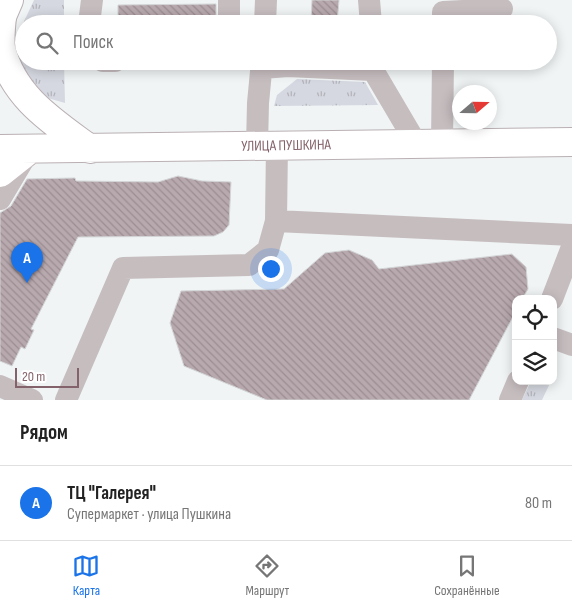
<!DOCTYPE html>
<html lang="ru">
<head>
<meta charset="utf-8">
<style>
	:root { --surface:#fff; --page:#f6f6f6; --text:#222; --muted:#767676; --line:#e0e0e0; --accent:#1a73e8 }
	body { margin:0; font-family:"Sofia Sans Condensed",sans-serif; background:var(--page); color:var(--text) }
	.controls { position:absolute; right:15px; bottom:15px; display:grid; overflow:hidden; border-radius:10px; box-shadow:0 2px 12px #0003 }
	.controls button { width:45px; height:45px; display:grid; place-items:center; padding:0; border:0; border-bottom:1px solid var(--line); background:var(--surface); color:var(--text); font:25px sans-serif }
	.compass { position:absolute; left:452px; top:85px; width:45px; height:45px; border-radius:50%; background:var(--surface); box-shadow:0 2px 12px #0003; rotate:70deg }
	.scale { position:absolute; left:15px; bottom:12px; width:64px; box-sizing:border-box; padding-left:5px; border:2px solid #84626b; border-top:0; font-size:14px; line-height:18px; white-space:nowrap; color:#84626b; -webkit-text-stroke:4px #fff; paint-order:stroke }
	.you { position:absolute; left:270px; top:268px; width:18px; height:18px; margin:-12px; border:4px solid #fff; border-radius:50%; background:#1a73e8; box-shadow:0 0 0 8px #1a73e833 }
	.badge { display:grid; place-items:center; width:32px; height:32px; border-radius:50%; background:var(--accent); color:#fff; font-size:16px; font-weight:700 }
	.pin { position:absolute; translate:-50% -41px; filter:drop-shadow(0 1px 2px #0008) }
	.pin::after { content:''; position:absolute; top:26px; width:18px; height:15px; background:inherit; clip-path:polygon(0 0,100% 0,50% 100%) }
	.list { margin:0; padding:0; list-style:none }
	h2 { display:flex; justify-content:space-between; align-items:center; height:65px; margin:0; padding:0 20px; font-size:21px }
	h2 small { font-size:16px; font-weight:400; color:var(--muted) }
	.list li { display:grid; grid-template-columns:32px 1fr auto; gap:15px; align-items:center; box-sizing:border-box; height:75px; padding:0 20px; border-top:1px solid var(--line) }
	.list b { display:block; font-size:19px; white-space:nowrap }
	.list p { margin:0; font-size:16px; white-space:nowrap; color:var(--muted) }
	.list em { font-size:16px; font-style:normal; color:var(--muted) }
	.icon { flex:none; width:28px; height:28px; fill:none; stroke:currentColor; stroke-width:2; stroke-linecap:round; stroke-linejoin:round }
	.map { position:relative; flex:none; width:572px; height:400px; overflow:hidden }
	.search { position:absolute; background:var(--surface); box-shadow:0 2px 12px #0003; left:15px; right:15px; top:15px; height:55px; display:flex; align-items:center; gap:12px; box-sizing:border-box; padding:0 18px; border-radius:28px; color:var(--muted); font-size:19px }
	.sheet { height:140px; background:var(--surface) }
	nav { display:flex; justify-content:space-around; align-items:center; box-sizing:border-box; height:70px; border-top:1px solid var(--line); background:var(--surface); font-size:14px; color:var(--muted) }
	nav a { display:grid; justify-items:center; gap:2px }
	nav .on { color:var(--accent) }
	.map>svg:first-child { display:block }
</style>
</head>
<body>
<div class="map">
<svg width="572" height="400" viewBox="0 0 572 400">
	<defs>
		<pattern id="grass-tufts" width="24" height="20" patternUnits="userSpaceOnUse" patternTransform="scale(1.25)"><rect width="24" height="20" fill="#d6d8e1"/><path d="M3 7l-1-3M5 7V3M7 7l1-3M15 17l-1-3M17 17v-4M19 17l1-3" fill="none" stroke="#b3b3ba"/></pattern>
		<pattern id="building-back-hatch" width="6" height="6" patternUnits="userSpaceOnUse" patternTransform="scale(1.25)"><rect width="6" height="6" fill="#b8a9ae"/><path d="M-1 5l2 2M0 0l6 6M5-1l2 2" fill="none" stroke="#9b8d92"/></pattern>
	</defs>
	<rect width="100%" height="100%" fill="#f0f4f5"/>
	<!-- grass -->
	<path fill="url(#grass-tufts)" d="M34 0H64V24H24V61H64L65 103 37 95 18 67 15 41Z
		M297 79 365 82 378 105 274 106 277 95Z
		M531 381H551L542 400H522Z"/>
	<!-- building -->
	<path fill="url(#building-back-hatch)" stroke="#d3d5d6" d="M312 0H339L337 24H311Z
		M216 4V24H118V5Z
		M178 176 202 181 231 182 229 225 223 232 214 236 78 237 31 329 34 330 25 349 21 347 12 366 0 361V213L11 206 27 179 75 178 76 181 158 182Z
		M349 250 372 260 379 269 512 254 526 267 528 289 522 299H516V311L469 400H267L184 366 170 323 181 291 284 289 325 253Z"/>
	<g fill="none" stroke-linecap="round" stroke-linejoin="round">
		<defs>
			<path id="major" d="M2 17C1 26 0 39 1 48 13 97 52 121 90 149
				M0 149 572 142
				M0 173 29 150"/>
			<path id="highway" d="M0 21 9 0"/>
		</defs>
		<!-- major casing -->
		<use href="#major" stroke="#bab0b3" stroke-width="30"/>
		<!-- highway casing -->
		<use href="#highway" stroke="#bab2b4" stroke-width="30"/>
		<!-- minor -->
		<path stroke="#c6bdbf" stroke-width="22" d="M229 0V24
			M369 0 371 24
			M89 24 92 0
			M265 24 266 0
			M443 24V12L502 9
			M103 61H115
			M262 68 288 66 373 70 416 143
			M442 142 443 61
			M277 145 276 221 572 235
			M257 146 258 103 262 61
			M0 199 25 157
			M552 299 572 247
			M553 338 572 345
			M0 386 32 400
			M66 400 123 268 249 265 268 250 276 221
			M510 400 518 381"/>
		<!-- major -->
		<use href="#major" stroke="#fff" stroke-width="28"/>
		<!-- highway -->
		<use href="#highway" stroke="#fff" stroke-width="28"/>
	</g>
	<g text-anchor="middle" stroke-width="5" stroke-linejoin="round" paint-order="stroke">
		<!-- street labels -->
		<g font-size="15" fill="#84626b" stroke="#fff">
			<text transform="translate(286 145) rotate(-1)" y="5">УЛИЦА ПУШКИНА</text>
		</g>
	</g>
</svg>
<div class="controls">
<button><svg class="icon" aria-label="locate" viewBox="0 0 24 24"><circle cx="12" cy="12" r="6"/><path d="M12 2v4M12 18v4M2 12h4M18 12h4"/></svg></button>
<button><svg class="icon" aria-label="layers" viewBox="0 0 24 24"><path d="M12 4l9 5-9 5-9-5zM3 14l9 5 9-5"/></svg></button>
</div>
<svg class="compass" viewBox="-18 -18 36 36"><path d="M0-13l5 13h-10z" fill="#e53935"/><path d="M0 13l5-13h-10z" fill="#767676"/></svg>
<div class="scale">20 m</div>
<div class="you"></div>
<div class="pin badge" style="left:27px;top:283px">A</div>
<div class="search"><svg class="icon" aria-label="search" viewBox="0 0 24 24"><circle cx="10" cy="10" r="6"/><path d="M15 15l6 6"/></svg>Поиск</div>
</div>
<section class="sheet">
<h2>Рядом<small></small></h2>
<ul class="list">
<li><span class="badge">A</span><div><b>ТЦ &quot;Галерея&quot;</b><p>Супермаркет · улица Пушкина</p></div><em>80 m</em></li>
</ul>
</section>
<nav>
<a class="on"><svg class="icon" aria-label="map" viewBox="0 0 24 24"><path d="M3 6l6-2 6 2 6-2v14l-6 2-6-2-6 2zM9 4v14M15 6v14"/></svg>Карта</a>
<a><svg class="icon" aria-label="directions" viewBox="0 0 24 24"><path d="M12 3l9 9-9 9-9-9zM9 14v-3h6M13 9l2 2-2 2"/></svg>Маршрут</a>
<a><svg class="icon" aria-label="saved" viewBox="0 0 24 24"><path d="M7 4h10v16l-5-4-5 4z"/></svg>Сохранённые</a>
</nav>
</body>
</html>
